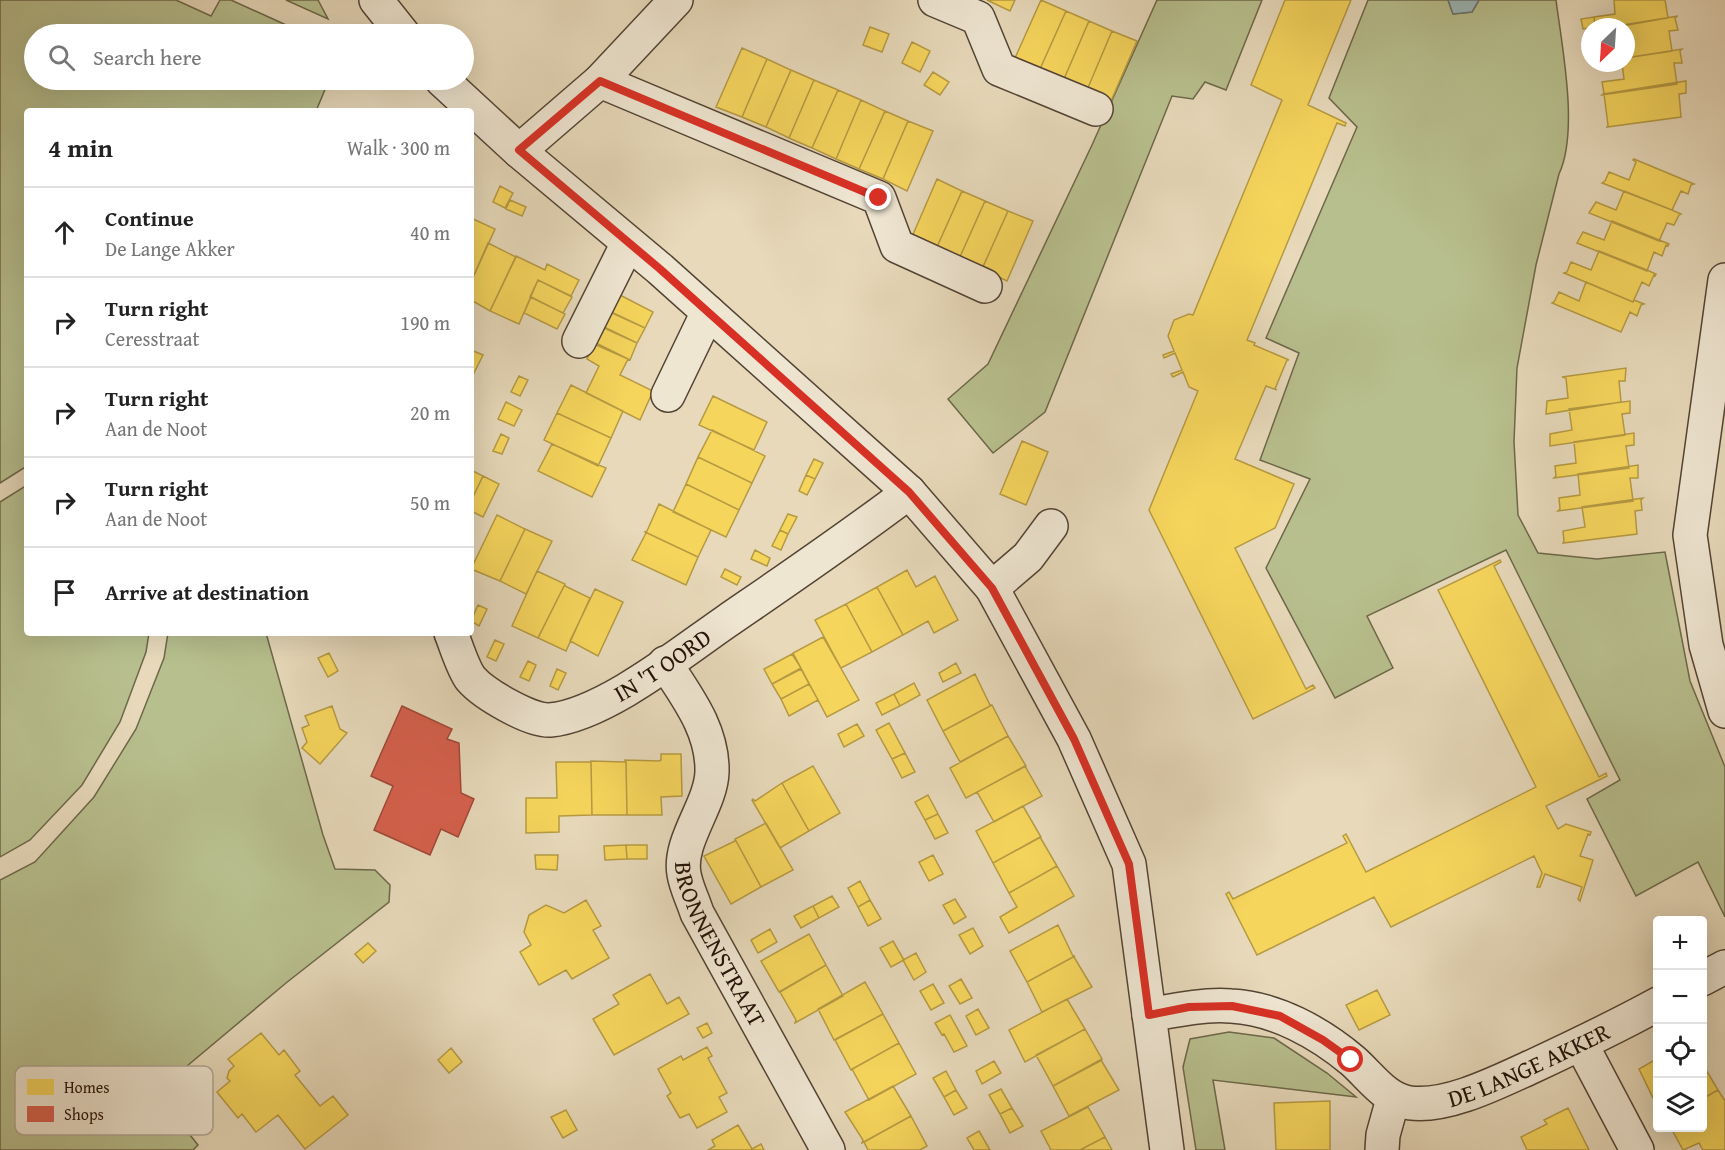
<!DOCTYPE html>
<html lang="en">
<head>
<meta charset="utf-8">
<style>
	:root { --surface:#fff; --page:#f6f6f6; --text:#222; --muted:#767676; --line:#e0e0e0 }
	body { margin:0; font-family:"Gentium Book Plus",serif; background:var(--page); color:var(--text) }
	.controls { position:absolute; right:18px; bottom:18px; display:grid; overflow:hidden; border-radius:6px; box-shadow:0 6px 24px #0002 }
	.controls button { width:54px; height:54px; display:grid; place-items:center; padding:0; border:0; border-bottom:2px solid var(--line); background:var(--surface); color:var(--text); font:30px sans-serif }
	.compass { position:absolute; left:1581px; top:18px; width:54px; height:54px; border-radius:50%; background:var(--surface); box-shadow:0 6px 24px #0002; rotate:205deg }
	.stop { position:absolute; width:18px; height:18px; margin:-14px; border:4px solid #d93025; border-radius:50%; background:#fff }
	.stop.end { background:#d93025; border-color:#fff; box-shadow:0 2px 6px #0008 }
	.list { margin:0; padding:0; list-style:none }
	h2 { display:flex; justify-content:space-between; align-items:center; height:78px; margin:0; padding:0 24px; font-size:26px }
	h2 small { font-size:20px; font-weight:400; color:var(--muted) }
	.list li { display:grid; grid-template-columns:39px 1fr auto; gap:18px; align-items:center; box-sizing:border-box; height:90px; padding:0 24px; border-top:2px solid var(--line) }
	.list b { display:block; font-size:22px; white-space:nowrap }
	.list p { margin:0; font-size:20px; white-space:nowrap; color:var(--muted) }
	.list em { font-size:20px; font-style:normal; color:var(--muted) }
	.icon { flex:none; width:33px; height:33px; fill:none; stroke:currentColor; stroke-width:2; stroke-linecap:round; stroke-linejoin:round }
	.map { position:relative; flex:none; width:1725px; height:1150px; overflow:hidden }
	.search { position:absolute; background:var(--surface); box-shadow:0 6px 24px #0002; left:24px; top:24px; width:450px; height:66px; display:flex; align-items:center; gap:15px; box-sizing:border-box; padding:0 21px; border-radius:33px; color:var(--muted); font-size:22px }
	.panel { position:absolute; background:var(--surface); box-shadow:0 6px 24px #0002; left:24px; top:108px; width:450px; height:528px; border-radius:6px }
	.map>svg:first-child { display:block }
</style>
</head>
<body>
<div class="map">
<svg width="1725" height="1150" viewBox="0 0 1725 1150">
	<rect width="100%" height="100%" fill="#e7d9ba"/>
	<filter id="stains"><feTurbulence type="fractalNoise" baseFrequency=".00333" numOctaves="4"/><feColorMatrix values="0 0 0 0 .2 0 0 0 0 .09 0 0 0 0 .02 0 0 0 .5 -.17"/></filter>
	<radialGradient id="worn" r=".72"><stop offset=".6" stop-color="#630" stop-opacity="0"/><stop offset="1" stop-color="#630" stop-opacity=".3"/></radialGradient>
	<!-- green -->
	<path fill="#b8bf8e" stroke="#6d684a" stroke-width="1.5" d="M0 0H176L211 16 220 0H231L306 34H34V80H329L316 111H27V466L0 483Z
		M286 0H318L328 19Z
		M1157 0H1262L1226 90 1205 82 1193 99 1172 96 1045 412 993 453 948 399 988 364 1092 145Z
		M1368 0H1448L1453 14 1472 12 1479 0H1556C1562 47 1579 131 1559 174L1536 265 1517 368 1514 442 1518 515 1538 553 1597 559 1665 552 1690 681 1725 767V917L1698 862 1636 896 1587 799 1620 780 1506 550 1367 616 1393 668 1335 698 1266 568 1310 479 1260 460 1299 353 1266 338 1357 127 1329 98Z
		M27 485V633H149L146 652 120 722 82 785 30 840 0 857V502Z
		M168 633H266L323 835 335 869 375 870 390 885 389 902 286 983 156 1092 198 1145 193 1150H0V880L35 862 94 797 136 729 164 658Z
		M1229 1032 1274 1038 1327 1073 1356 1097 1213 1080 1225 1150H1196L1183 1067 1190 1039Z"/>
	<!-- water -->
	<path fill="#9ab8b9" stroke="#6a7572" stroke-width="1.5" d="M1448 0H1479L1472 12 1453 14Z"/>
	<!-- homes -->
	<path fill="#f6d55c" stroke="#b69a42" stroke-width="1.5" d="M987 0H1015L1010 11Z
		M1041 0 1066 11 1040 69 1015 58Z
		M1285 0H1351L1308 105 1346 123 1345 126 1337 123 1247 340 1255 343 1254 345 1289 360H1287L1275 389 1277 390 1266 386 1235 459 1294 484 1275 528 1235 548 1306 689 1313 685 1315 688 1253 719 1149 510 1198 391 1189 387 1183 372 1173 377 1171 374 1182 370 1175 353 1164 358 1163 355 1174 351 1168 336 1174 320 1189 314 1193 315 1282 100 1251 85Z
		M1614 0H1665L1668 18 1616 27H1595L1594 17 1615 14Z
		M1066 11 1089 21 1064 79 1040 69Z
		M1678 16 1675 18 1678 30 1669 31 1672 51 1626 58V27L1617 26Z
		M1594 17 1595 27 1583 29 1581 19Z
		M1089 21 1112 31 1087 90 1064 79Z
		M870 27 889 34 882 52 863 45Z
		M1112 31 1137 41 1111 101 1087 90Z
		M912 42 930 51 920 72 902 63Z
		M742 48 767 59 742 117 716 107Z
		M1682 49 1680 51 1682 63H1674L1677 84 1602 95 1604 93 1602 82 1624 79 1622 63H1626V58Z
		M767 59 791 70 766 127 742 117Z
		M791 70 814 80 789 138 766 127Z
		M933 72 949 82 940 95 924 85Z
		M814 80 838 90 812 148 789 138Z
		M1686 81V93L1679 94 1681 117 1607 127 1608 125 1604 94Z
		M838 90 861 100 836 159 812 148Z
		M861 100 885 111 859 169 836 159Z
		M885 111 908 121 883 179 859 169Z
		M908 121 933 131 907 191 883 179Z
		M1634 159 1694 184 1691 185 1688 194 1681 191 1672 210 1602 183 1605 181 1609 172 1629 180 1636 162 1633 160Z
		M937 179 962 191 936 249 911 239Z
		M500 186 513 193 505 208 493 202Z
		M962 191 985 201 959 259 936 249Z
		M1624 191 1672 210 1681 214 1679 215 1674 225 1667 223 1659 241 1589 213 1596 202 1616 210Z
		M510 200 526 207 522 216 506 209Z
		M985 201 1008 211 982 269 959 259Z
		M1008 211 1033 221 1007 281 982 269Z
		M471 218 495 229 471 282Z
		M1612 221 1669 244 1668 246 1666 245 1662 256 1654 252 1647 271 1577 243 1583 232 1604 240Z
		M488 243 516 257 490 311 471 300V282Z
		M1599 251 1647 270 1656 274 1655 276 1654 275 1649 286 1642 282 1633 302 1564 273 1567 272 1571 262 1591 270Z
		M516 256 545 270 547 264 579 280 571 296 538 280 519 324 490 311Z
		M538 280 572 297 563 313 530 297Z
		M1586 282 1633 302 1634 300 1644 304 1641 305 1637 316 1630 312 1621 332 1552 303 1554 302 1559 292 1579 301Z
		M618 294 653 312 645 328 609 311Z
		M531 297 565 314 557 329 524 313Z
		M610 312 645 328 637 343 602 326Z
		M602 327 637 343 630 360 594 342Z
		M594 344 628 359 620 375 653 391 640 420 586 393 599 366 587 359Z
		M471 350 483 355 471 379Z
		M1626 368 1625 381H1619L1621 402 1546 414 1547 401 1568 398 1566 378 1562 377Z
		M519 376 528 380 520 396 511 392Z
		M571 385 623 411 611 438 557 413Z
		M713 396 767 422 754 450 699 425Z
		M1630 401V413L1622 414 1625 435 1550 446V434L1572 430 1569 409Z
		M506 402 522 410 514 426 498 419Z
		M557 413 611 438 598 466 544 440Z
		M712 430 765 456 752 483 698 457Z
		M1634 433V445L1626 446 1629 468 1554 478 1556 476 1555 466 1576 463 1574 442Z
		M501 434 509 438 502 454 493 451Z
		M1022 441 1048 452 1026 505 1000 494Z
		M552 444 606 468 592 497 538 471Z
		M698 457 752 483 739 510 686 484Z
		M814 459 823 463 815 479 806 475Z
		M1638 465V478H1630L1633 501 1558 511 1560 509 1559 498 1580 495 1578 474Z
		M471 470 483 476 471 501Z
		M806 475 815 479 807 495 799 491Z
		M483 476 499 484 483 517 471 511V501Z
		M686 484 739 510 726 537 673 512Z
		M1643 498 1641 500 1642 510 1635 511 1637 534 1563 543 1564 541 1563 531 1585 527 1582 507Z
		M659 504 711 530 698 557 645 532 647 531Z
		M788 514 797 517 788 534 780 530Z
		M497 515 525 529 500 581 471 569Z
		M525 529 552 541 526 594 500 581Z
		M780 530 788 534 781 550 772 546Z
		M645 532 698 557 686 585 632 560 646 533Z
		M755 550 770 558 767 566 751 559Z
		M1500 560 1501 562 1494 566 1599 777 1606 773 1607 776 1546 806 1558 829 1566 824 1591 832 1590 835 1588 834 1580 856 1593 860 1580 901 1578 899 1582 887 1545 874 1540 887H1537L1542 873 1534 856 1391 927 1374 897 1257 955 1226 894 1229 892 1233 899 1347 843 1343 836 1346 834 1366 872 1536 787 1438 590Z
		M725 569 741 577 737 585 721 577Z
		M907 570 916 587 935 576 958 620 934 633 928 621 903 635 877 587Z
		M537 571 565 584 538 638 512 626Z
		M565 584V586L590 598 566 651 538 638Z
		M877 587 903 635 872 652 846 604Z
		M595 589 623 602 598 656 570 641Z
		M846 604 872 652 841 668 815 620Z
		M478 605 487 609 479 626 471 621Z
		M823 637 859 700 827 717 793 653Z
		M495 640 504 644 496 661 487 657Z
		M329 653 338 671 328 677 318 658Z
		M792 654 801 668 772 684 764 669Z
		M528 661 536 665 529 681 520 677Z
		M956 663 961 673 943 682 939 673Z
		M557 669 566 673 558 690 550 686Z
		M801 669 809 684 781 699 772 684Z
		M975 674 990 705H992L943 731 927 700Z
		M914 683 920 695 900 706 894 694Z
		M809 684 818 700 789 716 781 699Z
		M894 694 900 706 882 715 876 703Z
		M992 705 1008 736 960 762 943 731Z
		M332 706 340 729 347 733 320 764 302 748 307 742 302 728 309 725 305 716Z
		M889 723 905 753 892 759 876 730Z
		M857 724 864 736 844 747 838 734Z
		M1008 736 1026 766 966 798 950 768Z
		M905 753 915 772 902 778 892 759Z
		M661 754H681L682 796 661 797 662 815H627L626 760 659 761 661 760Z
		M625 760H626L627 815H592L591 761 625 762Z
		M556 762H591L592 815 559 816V832L526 833V798H557Z
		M813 766 840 813 809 831 782 783Z
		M1025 766 1042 796 994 822 977 792Z
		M782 783 809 831 780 848 752 800 753 799 755 801Z
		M928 795 938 814 925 820 915 802Z
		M1023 806 1041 837 993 863 976 831Z
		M938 814 948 833 935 839 925 820Z
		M766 823 793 870 761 887 735 839Z
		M1040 837 1057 866 1009 893 993 863Z
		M735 839 761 887 731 904 704 856 735 841Z
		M626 845H647V859H627Z
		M626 845 627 859 605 860 604 846Z
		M535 855H558L557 870 536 869Z
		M933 855 943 874 929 881 919 862Z
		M1057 866 1074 896 1009 933 1000 917 1017 907 1009 893Z
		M860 881 870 900 858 907 848 888Z
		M832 896 839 907 819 918 813 906Z
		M955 899 966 917 954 924 943 905Z
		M586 900 601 926 593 930 609 958 572 979 566 970 539 985 520 952 531 945 524 932 529 915 546 905 564 913Z
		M870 900 881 919 868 926 858 907Z
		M813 906 819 918 801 928 794 916Z
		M1058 925 1073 956H1075L1027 982 1010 951Z
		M973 928 983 946 970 954 959 935Z
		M770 929 777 942 758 953 751 940Z
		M809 934 826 965 779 992 761 961Z
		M893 941 904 960 891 967 880 948Z
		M368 943 376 951 363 963 355 954Z
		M916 953 926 972 914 980 903 960Z
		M1075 956 1074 957 1092 987 1042 1012 1027 982Z
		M826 965 843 996 795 1023 796 1020 780 992Z
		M650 974 667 1004 679 997 689 1014 614 1055 593 1019 619 1004 613 995Z
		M961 979 972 998 960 1004 949 986Z
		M865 982 883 1014 834 1040 818 1009Z
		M933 984 944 1003 931 1010 920 991Z
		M1377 990 1390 1015 1359 1030 1346 1005Z
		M1067 999 1085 1029 1025 1062 1009 1030Z
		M978 1009 989 1028 976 1035 966 1016Z
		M883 1014 899 1043 851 1070 835 1040Z
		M950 1015 967 1046 954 1052 944 1034 942 1035 935 1023Z
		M707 1023 712 1033 703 1038 697 1028Z
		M1085 1029 1102 1059 1053 1086 1036 1055Z
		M261 1033 279 1055 284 1050 300 1071 295 1075 320 1106 333 1096 348 1115 305 1149 278 1115 256 1132 242 1114 238 1118 217 1092 230 1081 227 1078 229 1071 234 1066 228 1059Z
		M899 1043 916 1074 869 1100 852 1069Z
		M707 1047 712 1056 708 1058 727 1093 719 1097 727 1112 697 1128 689 1114 680 1118 667 1096 671 1093 658 1069 681 1056 683 1060Z
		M451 1048 462 1062 449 1073 438 1060Z
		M1658 1058V1101L1655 1102 1639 1069Z
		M1101 1060 1119 1090 1069 1116 1053 1086 1102 1060Z
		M994 1061 1001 1073 982 1084 976 1071Z
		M1702 1063 1718 1090 1702 1099Z
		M946 1071 956 1090 944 1097 933 1078Z
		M893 1086 911 1116 862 1143 863 1140 845 1112Z
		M1001 1089 1012 1108 1000 1114 989 1095Z
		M956 1090 967 1108 954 1115 944 1097Z
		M1718 1090 1725 1101V1150H1703L1699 1143 1683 1150 1671 1128H1702V1099Z
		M1330 1101V1150H1276L1274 1103Z
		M1088 1107 1105 1137 1080 1150H1051L1041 1131Z
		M1012 1108 1023 1126 1010 1133 1000 1114Z
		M1568 1108 1589 1150H1527L1521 1137 1547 1124 1544 1120Z
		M566 1110 577 1130 563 1138 551 1117Z
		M911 1116 927 1146 920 1150H868L864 1142Z
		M738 1125 752 1149 761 1144 764 1150H708L715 1146 712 1140Z
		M979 1131 990 1150H974L967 1138Z
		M1105 1137 1112 1150H1080Z"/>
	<!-- shops -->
	<path fill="#d6604d" stroke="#a04838" stroke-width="1.5" d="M402 706 452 729 447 739 459 743 461 793 474 799 458 837 441 829 430 855 374 830 393 786 371 776Z"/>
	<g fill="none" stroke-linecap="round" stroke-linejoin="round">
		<defs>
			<g id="minor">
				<path d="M376 0 403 34"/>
				<path d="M935 0 978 18 999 69 1096 109"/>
				<path d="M442 80 519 151 660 269 909 492 992 588 1074 739 1129 864 1167 1150"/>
				<path d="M600 81 879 198 897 246 985 286"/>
				<path d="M519 151 600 81 676 0"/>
				<path d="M1725 280 1690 535 1706 645 1725 711"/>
				<path d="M579 341 628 243"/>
				<path d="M668 395 708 312"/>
				<path d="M992 588 1028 557 1051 526"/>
				<path id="s1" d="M451 633C456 645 463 669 471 679 484 694 530 721 550 720 604 715 682 652 727 621 788 579 850 537 909 492"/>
				<path id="s2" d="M665 663C687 697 713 730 712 772 711 805 678 841 684 874 686 887 693 900 697 913L828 1150"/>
				<path d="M1702 979 1725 967"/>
				<path id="s3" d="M1149 1015C1176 1010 1203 1004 1231 1006 1275 1008 1320 1033 1353 1061 1371 1077 1386 1100 1410 1103 1447 1108 1498 1082 1531 1067 1574 1047 1616 1027 1658 1004"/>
				<path d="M1581 1044 1637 1150"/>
				<path d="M1382 1150 1383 1135 1393 1099"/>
			</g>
		</defs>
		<!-- minor casing -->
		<use href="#minor" stroke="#534334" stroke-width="36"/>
		<!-- minor -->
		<use href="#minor" stroke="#efe6d2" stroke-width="33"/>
	</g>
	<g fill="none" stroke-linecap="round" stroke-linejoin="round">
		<!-- route -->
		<path stroke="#d93025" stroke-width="8" d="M879 198 600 81 519 150 660 269 909 492 992 588 1074 739 1129 864 1149 1015 1189 1007 1232 1006 1280 1016 1323 1040 1351 1060"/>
	</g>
	<g text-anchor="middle" stroke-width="6" stroke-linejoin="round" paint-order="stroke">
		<!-- street labels -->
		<g font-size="24" fill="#221107" stroke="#efe6d2">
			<text dy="8" stroke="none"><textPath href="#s1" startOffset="267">IN 'T OORD</textPath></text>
			<text dy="8" stroke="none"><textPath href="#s2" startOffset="306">BRONNENSTRAAT</textPath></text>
			<text dy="8" stroke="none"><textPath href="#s3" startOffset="417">DE LANGE AKKER</textPath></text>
		</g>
	</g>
	<!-- legend -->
	<rect x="15" y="1066" width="198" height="69" rx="9" fill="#efe6d2" stroke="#b2a695" stroke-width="1.5"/>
	<rect x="27" y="1079" width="27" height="16" fill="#f6d55c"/>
	<rect x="27" y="1106" width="27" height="16" fill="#d6604d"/>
	<g font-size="16" fill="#221107">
		<text x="64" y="1093">Homes</text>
		<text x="64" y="1120">Shops</text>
	</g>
	<rect width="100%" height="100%" filter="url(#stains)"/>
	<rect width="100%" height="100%" fill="url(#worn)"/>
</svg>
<div class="controls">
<button>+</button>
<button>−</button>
<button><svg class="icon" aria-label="locate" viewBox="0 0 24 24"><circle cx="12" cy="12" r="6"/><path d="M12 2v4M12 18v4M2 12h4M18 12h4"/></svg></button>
<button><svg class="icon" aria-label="layers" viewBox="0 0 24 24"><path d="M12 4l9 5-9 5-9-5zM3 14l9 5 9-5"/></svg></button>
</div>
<svg class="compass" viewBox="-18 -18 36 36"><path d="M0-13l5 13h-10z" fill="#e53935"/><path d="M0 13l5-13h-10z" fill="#767676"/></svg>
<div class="stop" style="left:1351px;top:1060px"></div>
<div class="stop end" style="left:879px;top:198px"></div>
<div class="search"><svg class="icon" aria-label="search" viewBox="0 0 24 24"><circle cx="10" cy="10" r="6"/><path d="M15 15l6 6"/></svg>Search here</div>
<section class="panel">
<h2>4 min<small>Walk · 300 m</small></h2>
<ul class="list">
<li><svg class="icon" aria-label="ahead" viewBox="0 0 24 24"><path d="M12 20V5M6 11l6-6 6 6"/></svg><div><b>Continue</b><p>De Lange Akker</p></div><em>40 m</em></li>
<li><svg class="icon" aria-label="right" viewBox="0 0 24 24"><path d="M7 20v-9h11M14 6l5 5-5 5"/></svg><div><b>Turn right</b><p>Ceresstraat</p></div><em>190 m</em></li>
<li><svg class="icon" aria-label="right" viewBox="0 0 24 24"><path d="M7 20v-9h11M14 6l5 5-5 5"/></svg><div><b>Turn right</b><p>Aan de Noot</p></div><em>20 m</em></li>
<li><svg class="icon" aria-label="right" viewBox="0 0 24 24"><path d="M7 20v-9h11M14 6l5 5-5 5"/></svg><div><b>Turn right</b><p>Aan de Noot</p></div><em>50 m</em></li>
<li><svg class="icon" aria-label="arrive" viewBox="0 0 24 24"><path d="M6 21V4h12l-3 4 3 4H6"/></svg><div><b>Arrive at destination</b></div></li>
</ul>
</section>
</div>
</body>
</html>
